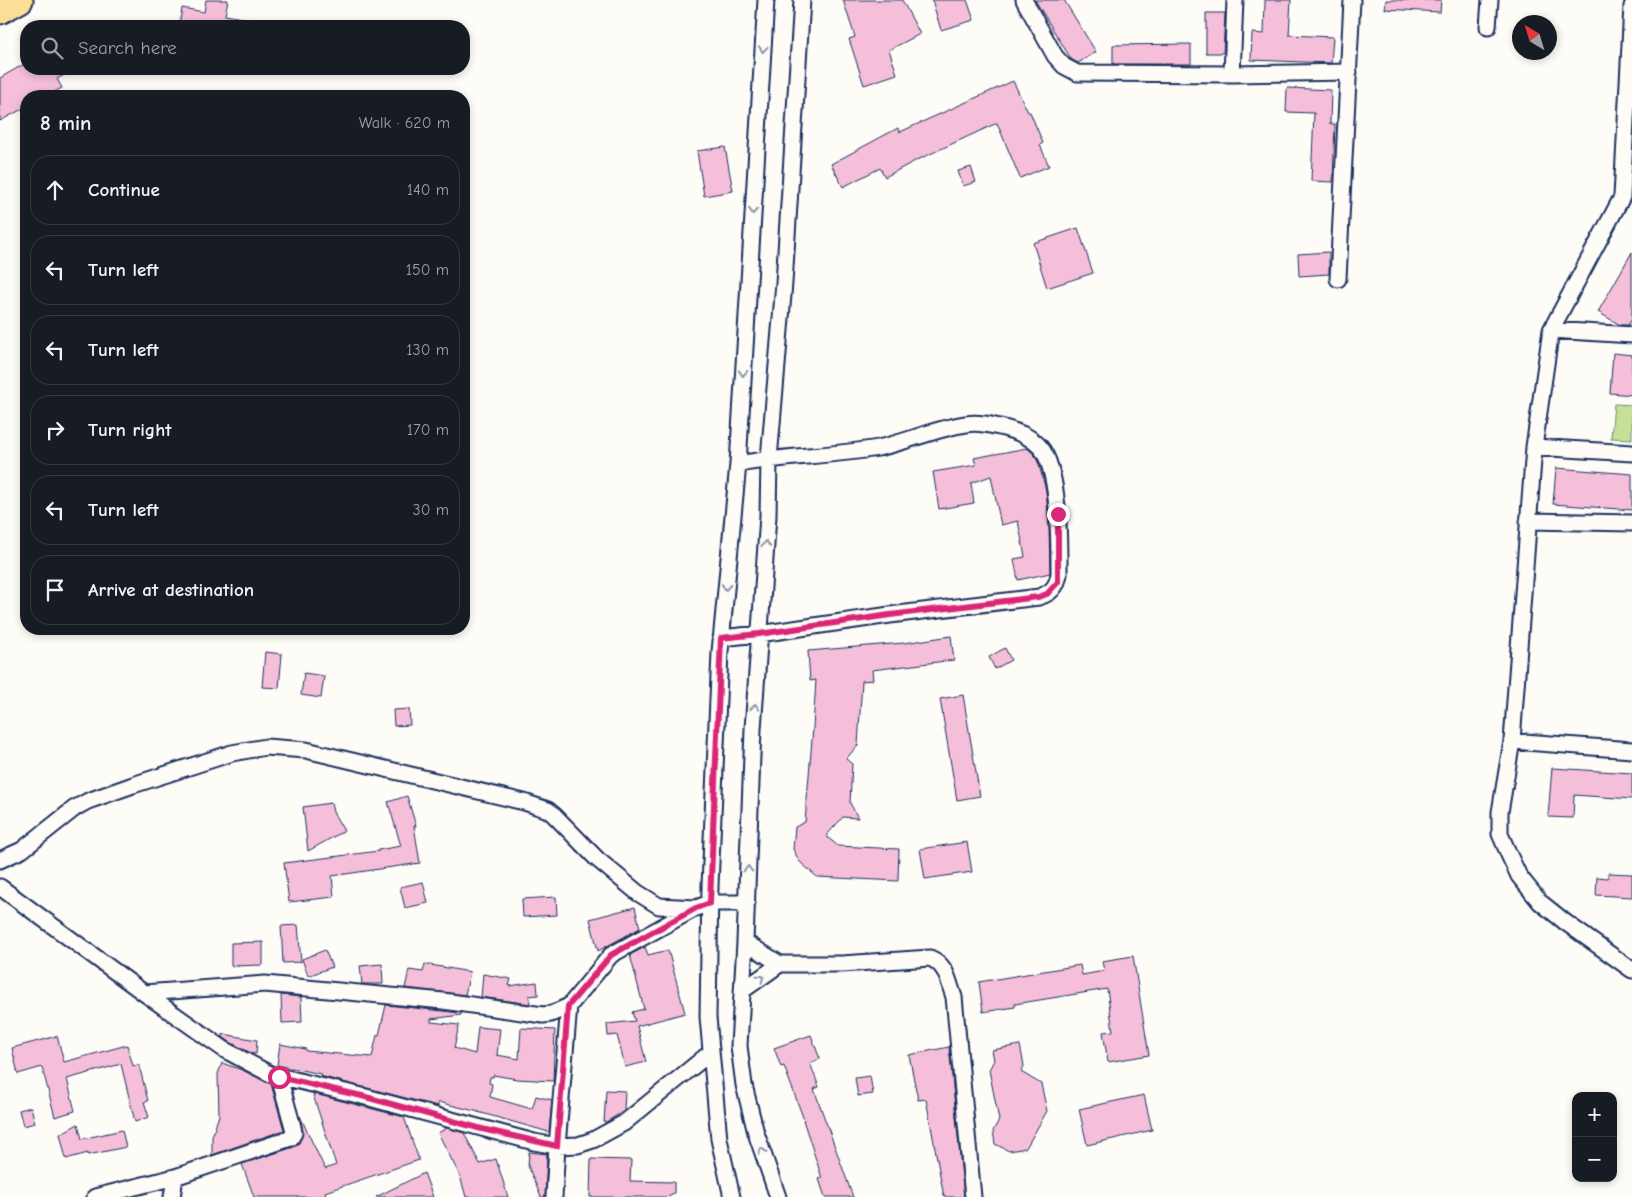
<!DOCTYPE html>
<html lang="en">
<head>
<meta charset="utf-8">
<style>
	:root { --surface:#171b24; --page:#20242c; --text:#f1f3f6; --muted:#9ea1a6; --line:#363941 }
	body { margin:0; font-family:"Comic Neue",sans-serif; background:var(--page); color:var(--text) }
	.controls { position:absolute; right:15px; bottom:15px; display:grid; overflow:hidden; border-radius:10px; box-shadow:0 2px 8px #0003 }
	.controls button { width:45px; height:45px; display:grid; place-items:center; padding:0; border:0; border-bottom:1px solid var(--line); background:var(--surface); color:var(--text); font:25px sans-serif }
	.compass { position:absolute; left:1512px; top:15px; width:45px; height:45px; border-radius:50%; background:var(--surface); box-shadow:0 2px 8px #0003; rotate:322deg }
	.stop { position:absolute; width:15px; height:15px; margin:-11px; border:4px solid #db2777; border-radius:50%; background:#fff }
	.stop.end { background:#db2777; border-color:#fff; box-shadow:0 1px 5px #0008 }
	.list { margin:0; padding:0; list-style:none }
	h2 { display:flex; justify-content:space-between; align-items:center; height:65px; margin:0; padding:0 20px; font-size:21px }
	h2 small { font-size:16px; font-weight:400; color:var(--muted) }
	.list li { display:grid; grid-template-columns:32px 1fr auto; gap:15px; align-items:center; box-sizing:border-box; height:70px; margin:0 10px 10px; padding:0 10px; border:1px solid var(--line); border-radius:20px }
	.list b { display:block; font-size:19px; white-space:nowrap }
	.list em { font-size:16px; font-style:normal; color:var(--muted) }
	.icon { flex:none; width:28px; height:28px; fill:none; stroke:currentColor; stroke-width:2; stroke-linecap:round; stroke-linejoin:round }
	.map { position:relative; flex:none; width:1632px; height:1197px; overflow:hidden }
	.search { position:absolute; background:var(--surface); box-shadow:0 2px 8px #0003; left:20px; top:20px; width:450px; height:55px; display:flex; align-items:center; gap:12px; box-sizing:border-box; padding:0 18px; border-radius:20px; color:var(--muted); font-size:19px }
	.panel { position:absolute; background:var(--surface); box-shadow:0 2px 8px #0003; left:20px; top:90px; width:450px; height:545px; border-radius:20px }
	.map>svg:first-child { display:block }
</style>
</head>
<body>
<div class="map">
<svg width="1632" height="1197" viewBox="0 0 1632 1197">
	<rect width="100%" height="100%" fill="#fdfcf7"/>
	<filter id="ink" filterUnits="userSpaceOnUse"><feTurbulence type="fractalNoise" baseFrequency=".02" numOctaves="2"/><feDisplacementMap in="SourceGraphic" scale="10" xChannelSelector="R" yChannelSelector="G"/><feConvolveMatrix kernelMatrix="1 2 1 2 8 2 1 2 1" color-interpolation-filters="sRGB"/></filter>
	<g filter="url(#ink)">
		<!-- green -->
		<path fill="#c6e096" stroke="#70887a" d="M1614 404 1632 405V439L1611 438Z"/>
		<!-- building -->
		<path fill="#f5bfd9" stroke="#1b2f5e" d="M206 0H228L225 15 255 20 254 26H179L182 8 204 12Z
			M843 0H902L920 34 889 50 897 74 864 85 849 39 855 37Z
			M932 0H967L974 20 941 30Z
			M1035 0H1064L1096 52 1078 63 1071 59Z
			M1265 0H1291L1289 35 1333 37 1331 63 1251 60 1252 33 1264 34Z
			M1386 0H1441L1440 12 1385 9Z
			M1206 13H1225L1223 53H1206Z
			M1191 44V64H1113V45Z
			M26 63V69H75L57 79 62 88 46 96H26V107L0 121V78Z
			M1013 81 1028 112H1030L1043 143 1040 145 1049 166 1020 178 997 123 915 161 885 177 880 168 843 187 831 164 898 128 900 132Z
			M1287 88 1331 90 1330 124H1335L1333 182 1311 181 1314 113 1286 112Z
			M725 147 733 191 704 196 697 151Z
			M971 167 976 182 963 186 958 171Z
			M1078 228 1093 273 1047 288 1033 243Z
			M1329 252V274L1299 276 1298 254Z
			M1632 252V319L1628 325H1620L1598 312Z
			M1613 353 1632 355V395L1610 393Z
			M1027 448 1033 453 1038 462 1046 490 1049 527 1050 573 1018 580 1014 559 1025 557 1018 521 1001 525 991 476 971 483 974 503 939 509 933 472 976 465 974 458Z
			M1556 468 1632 474V510L1553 504Z
			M951 636 954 660 872 670 873 680 862 681 858 745 846 759 852 764 850 803 858 818 843 817 826 836 838 846 899 849 898 881 817 877 799 861 793 849 795 827 805 822 813 728 816 680 810 681 808 651 904 643Z
			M1005 648 1011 660 995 669 989 657Z
			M265 652 282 654 279 688 262 687Z
			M304 673 324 676 321 698 301 695Z
			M963 695 980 796 957 800 940 699Z
			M409 709 410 725 394 726 393 710Z
			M1552 768 1632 773V799L1574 795 1573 818 1548 817Z
			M407 796 416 826H414L420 863 332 876 334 897 289 902 284 863 379 851 378 850 401 846 388 802Z
			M331 803 333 812 344 831 308 851 303 807Z
			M967 842 972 872 925 879 920 849Z
			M1608 873 1632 874V897L1596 895 1597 877 1608 878Z
			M423 882 428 903 405 908 400 887Z
			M556 897 557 915 523 917 522 899Z
			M635 907 640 928 598 951 590 919Z
			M298 925 301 962 283 963 281 926Z
			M263 942V965L231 966V943Z
			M645 947 648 955 668 950 685 1013 637 1026 646 1062 625 1067 617 1035 608 1036 607 1024 635 1021 632 1012 644 1009 630 955Z
			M325 950 332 967 308 976 302 959Z
			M1133 956 1149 1055 1108 1062 1103 1032 1113 1031 1107 989 1015 1004V1007L983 1012 979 982 1080 965 1082 975 1104 971 1102 961Z
			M382 964 383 984H362L360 966Z
			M425 964 470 972 465 995 405 988 409 970 423 972Z
			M483 974 511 979 509 986 537 982 538 995 529 996 530 1004 481 997Z
			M281 995 301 997 302 1022 282 1023Z
			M386 1005 461 1013V1015L431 1019V1022L459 1025 454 1048 475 1054 478 1027 500 1029 497 1055 519 1059 521 1028 555 1030 553 1081 517 1079 493 1075V1077H490L489 1083 492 1084 490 1097 532 1109 536 1096 552 1100 549 1132 478 1112H479L438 1102V1106L417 1101 320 1076 321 1074 277 1065 280 1044 306 1049V1051L372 1057 377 1035H379Z
			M223 1034 257 1040 256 1054 251 1053 230 1042 223 1037Z
			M811 1035 820 1059 810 1063 819 1087 814 1089 853 1197H825L819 1179 822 1178 803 1120H804L784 1066 781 1067 774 1048Z
			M57 1036 64 1062 127 1045 133 1066 139 1065 148 1101 144 1102 149 1117 135 1122 121 1064 67 1079 75 1111 55 1117 42 1067 18 1074 12 1048Z
			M1020 1045 1024 1066 1021 1072 1041 1084 1047 1111 1026 1148 1009 1151 995 1144 993 1131 999 1120 989 1070 994 1060 992 1050Z
			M949 1047 964 1197H944L926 1099 918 1100 909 1055Z
			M222 1063 242 1070 271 1084 284 1130 212 1155V1137L219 1115 218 1074Z
			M870 1076 873 1094 858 1096 855 1078Z
			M606 1090 625 1091 624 1111 606 1122H604Z
			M315 1094 404 1117 419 1160 325 1192 326 1197H254L242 1164 294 1147 299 1143 303 1132 300 1116 325 1169 336 1165 313 1095Z
			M1144 1095 1152 1130 1087 1145 1079 1109Z
			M31 1107 35 1123 23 1126 19 1110Z
			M78 1124 82 1139 122 1130 126 1147 88 1155V1153L66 1159 60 1134Z
			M447 1128 464 1133 480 1164 496 1159 508 1197H466L460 1176 438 1133Z
			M529 1152 547 1154 545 1197H541L528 1166Z
			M591 1159 631 1160 630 1181 674 1182V1193L666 1197H590Z
			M424 1173 433 1197H376Z"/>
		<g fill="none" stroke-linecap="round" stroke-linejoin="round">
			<defs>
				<path id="minor" d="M1024 0 1055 56 1064 66 1077 73 1232 74 1349 72
					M1632 6 1622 197 1551 330 1534 447 1512 741 1500 812V834L1510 857 1519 876 1540 902 1565 922 1632 970
					M1488 27 1490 0
					M1232 74 1235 0
					M1338 279 1352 0
					M1551 330 1632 335
					M1534 447 1632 453
					M1528 521 1632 523
					M721 638 759 634 890 615 1039 597C1051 593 1057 587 1059 574 1059 544 1060 469 1040 447 1030 436 1018 432 1004 428 991 425 979 422 966 424 936 428 908 442 878 448 831 456 784 456 738 464
					M1512 741 1632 750
					M0 860 22 850 75 808 88 801 133 785 232 753 266 747 306 750 524 802 548 810 554 815 597 859 638 893 659 906 696 908 710 903H747
					M0 887 144 993 225 1050 270 1074 362 1096 534 1142 557 1146 578 1145 593 1140 624 1123 711 1052
					M745 942 780 964H842L930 958C947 965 948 981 954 997L973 1197
					M742 991 780 964
					M144 993 265 984 443 1001 543 1015 551 1014 569 1006 611 955 696 908
					M95 1197 175 1177 291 1138 294 1133 293 1127 279 1077
					M172 1197 175 1177
					M554 1197 557 1146 569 1006
					M732 1197 719 1139 708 1017 710 886 720 652 738 464 766 0
					M778 1197 756 1133 744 1085 739 1046 745 942 753 729 768 516 769 459 784 283 802 0"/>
				<path id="trunk" d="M0 11 20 0"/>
			</defs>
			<!-- minor casing -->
			<use href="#minor" stroke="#1b2f5e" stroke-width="19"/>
			<!-- trunk casing -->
			<use href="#trunk" stroke="#1b2f5e" stroke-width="29"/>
			<!-- minor -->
			<use href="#minor" stroke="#fdfcf7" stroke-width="15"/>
			<!-- trunk -->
			<use href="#trunk" stroke="#fbdf96" stroke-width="25"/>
		</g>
		<!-- one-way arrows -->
		<defs><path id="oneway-chevron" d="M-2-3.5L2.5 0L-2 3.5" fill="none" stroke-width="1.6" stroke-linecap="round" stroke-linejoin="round" transform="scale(1.25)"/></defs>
		<g stroke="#8c96aa">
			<use href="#oneway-chevron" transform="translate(763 49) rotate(94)"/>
			<use href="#oneway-chevron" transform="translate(753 211) rotate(93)"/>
			<use href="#oneway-chevron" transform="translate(743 373) rotate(93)"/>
			<use href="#oneway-chevron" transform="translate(766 544) rotate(-86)"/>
			<use href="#oneway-chevron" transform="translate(726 587) rotate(95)"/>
			<use href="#oneway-chevron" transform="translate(755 707) rotate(-86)"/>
			<use href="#oneway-chevron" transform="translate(748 869) rotate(-88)"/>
			<use href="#oneway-chevron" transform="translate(761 978) rotate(-35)"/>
			<use href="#oneway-chevron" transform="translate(762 1151) rotate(-109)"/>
		</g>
	</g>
	<g fill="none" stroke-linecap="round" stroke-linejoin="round" filter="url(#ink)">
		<!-- route -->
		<path stroke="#db2777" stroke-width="6" d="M279 1077 362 1096 482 1129 557 1146 568 1006 611 955 696 908 710 903 721 638 759 634 890 615 1038 597 1047 594 1058 582V514"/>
	</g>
</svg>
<div class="controls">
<button>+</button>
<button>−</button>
</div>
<svg class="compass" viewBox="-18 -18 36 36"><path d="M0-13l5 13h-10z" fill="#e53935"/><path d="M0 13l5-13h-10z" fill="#9ea1a6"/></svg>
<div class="stop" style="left:279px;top:1077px"></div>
<div class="stop end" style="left:1058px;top:514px"></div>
<div class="search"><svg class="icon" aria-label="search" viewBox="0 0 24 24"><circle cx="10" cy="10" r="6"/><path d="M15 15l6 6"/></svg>Search here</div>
<section class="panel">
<h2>8 min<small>Walk · 620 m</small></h2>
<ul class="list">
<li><svg class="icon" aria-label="ahead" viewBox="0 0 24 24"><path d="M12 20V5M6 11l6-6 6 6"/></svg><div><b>Continue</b></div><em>140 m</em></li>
<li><svg class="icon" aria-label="left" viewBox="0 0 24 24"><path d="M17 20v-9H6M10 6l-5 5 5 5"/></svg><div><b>Turn left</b></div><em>150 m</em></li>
<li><svg class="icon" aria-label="left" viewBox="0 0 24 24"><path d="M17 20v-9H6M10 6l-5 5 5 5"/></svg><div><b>Turn left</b></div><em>130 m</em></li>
<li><svg class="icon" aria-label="right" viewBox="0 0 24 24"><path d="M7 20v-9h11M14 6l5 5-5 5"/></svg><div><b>Turn right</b></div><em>170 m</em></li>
<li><svg class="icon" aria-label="left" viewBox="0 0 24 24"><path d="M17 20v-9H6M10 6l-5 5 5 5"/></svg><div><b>Turn left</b></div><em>30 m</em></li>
<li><svg class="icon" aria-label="arrive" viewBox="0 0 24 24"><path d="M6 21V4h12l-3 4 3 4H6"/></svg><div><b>Arrive at destination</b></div></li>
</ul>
</section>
</div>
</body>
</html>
